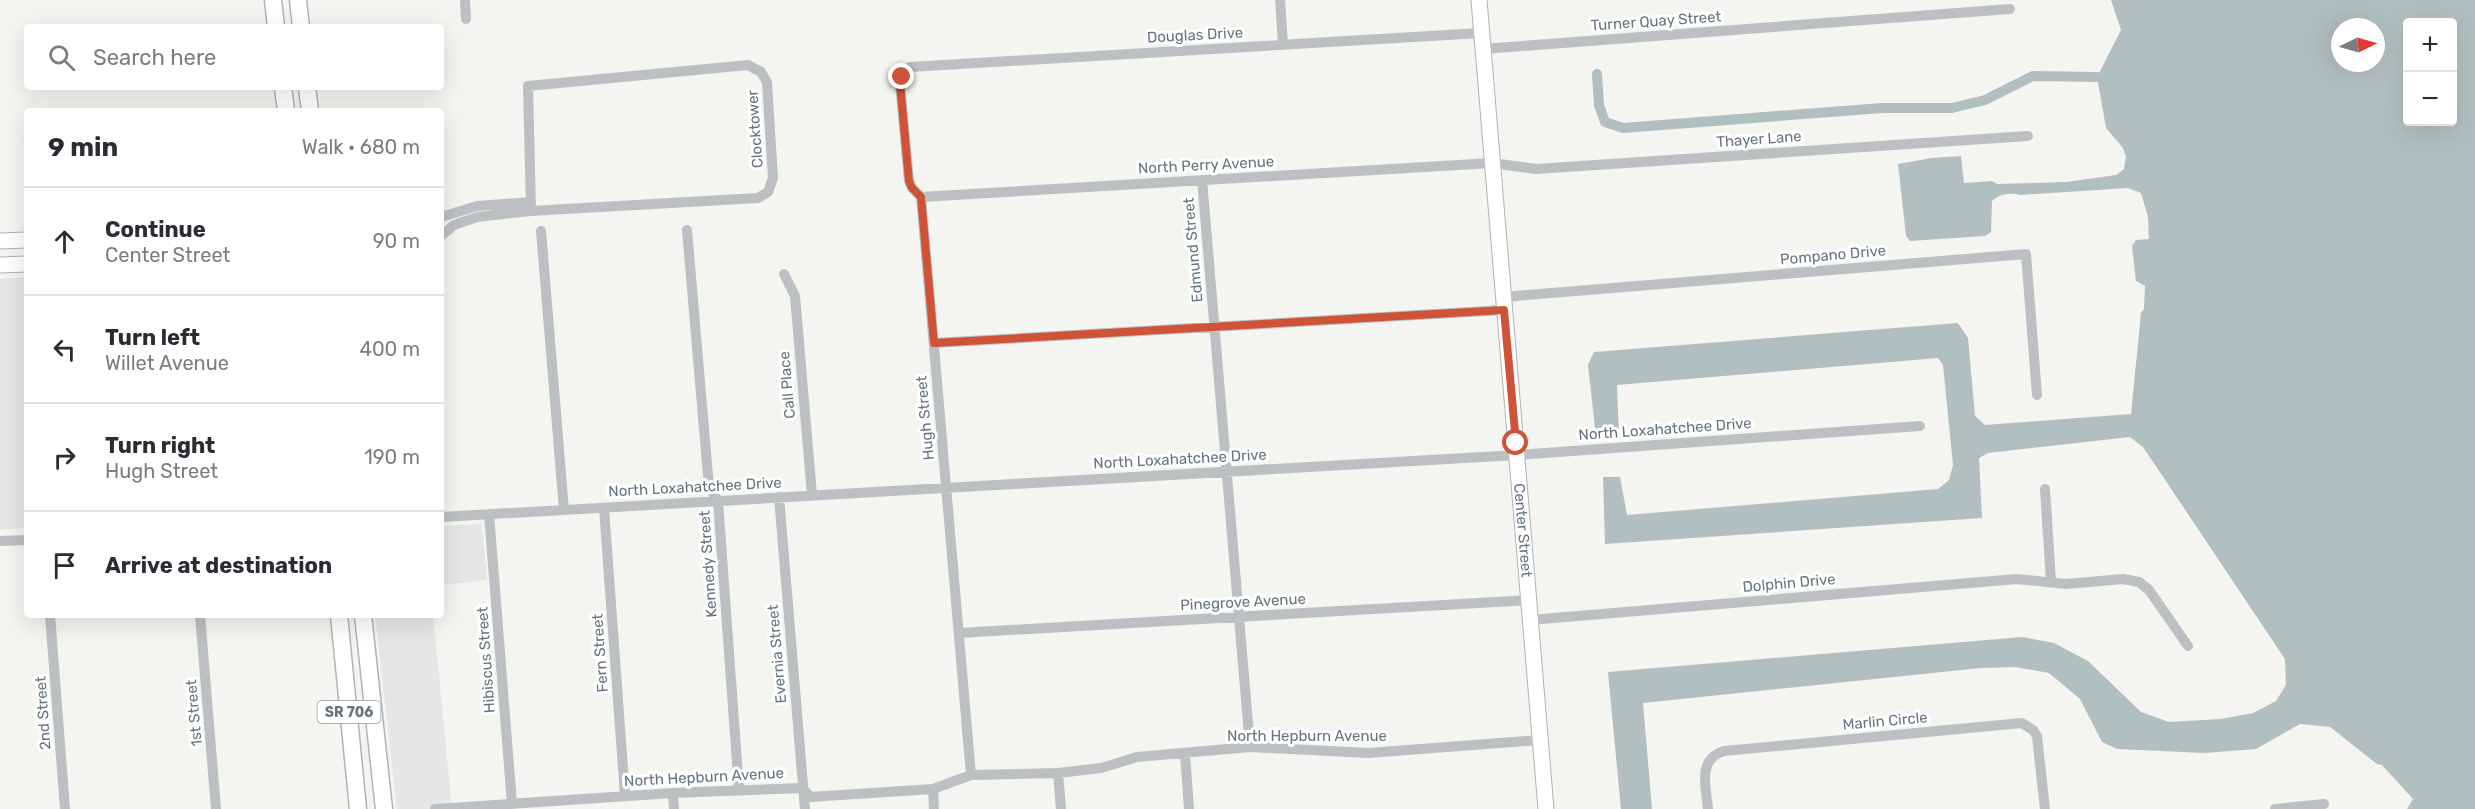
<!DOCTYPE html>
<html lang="en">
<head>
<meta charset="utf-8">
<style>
	:root { --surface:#fff; --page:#f2f2f3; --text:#2b2b33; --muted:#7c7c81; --line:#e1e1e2 }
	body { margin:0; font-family:Rubik,sans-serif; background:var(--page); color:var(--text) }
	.controls { position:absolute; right:18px; top:18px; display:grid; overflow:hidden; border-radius:6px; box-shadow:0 6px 24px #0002 }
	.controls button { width:54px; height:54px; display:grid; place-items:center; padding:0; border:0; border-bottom:2px solid var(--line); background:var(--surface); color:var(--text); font:30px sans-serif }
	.compass { position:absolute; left:2331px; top:18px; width:54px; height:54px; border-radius:50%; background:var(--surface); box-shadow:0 6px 24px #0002; rotate:85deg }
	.stop { position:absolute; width:18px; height:18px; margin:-14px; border:4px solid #cf5337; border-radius:50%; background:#fff }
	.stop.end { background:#cf5337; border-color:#fff; box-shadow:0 2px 6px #0008 }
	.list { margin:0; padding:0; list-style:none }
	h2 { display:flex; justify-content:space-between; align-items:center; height:78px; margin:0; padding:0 24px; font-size:26px }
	h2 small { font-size:20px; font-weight:400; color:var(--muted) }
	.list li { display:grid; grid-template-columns:39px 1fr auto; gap:18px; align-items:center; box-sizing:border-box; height:108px; padding:0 24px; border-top:2px solid var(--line) }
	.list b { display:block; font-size:22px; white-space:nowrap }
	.list p { margin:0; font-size:20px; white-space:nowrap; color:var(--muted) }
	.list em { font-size:20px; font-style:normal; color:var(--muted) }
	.icon { flex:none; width:33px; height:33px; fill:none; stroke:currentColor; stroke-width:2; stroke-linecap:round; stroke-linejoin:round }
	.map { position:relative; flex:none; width:2475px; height:809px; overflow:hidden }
	.search { position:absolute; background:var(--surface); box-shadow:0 6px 24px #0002; left:24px; top:24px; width:420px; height:66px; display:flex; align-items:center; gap:15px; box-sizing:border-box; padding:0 21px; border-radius:6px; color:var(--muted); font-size:22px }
	.panel { position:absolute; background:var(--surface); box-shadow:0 6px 24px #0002; left:24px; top:108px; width:420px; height:510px; border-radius:6px }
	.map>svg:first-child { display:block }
</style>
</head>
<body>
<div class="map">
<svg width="2475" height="809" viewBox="0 0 2475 809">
	<rect width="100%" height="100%" fill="#f4f4f1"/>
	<!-- built -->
	<path fill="#e5e6e5" d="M27 277V528L0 530V279Z
		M482 524 487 580 441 585V526Z
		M375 615H433L452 809H397Z"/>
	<!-- water -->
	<path fill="#b2bfc1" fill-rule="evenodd" d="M2111 0H2475V809H2407L2413 799 2382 765 2377 764 2330 727 2300 724 2256 749 2204 753 2117 749 2102 742 2080 699 2049 673 2015 667 1981 668 1643 703 1652 809H1621L1608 672 2022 637 2054 643 2088 661 2141 712 2169 722 2221 719 2253 713 2276 701 2286 685 2285 659 2143 447 2130 437 1988 453 1979 458 1982 518 1605 544 1603 477H1620L1627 515 1938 489 1949 480 1953 465 1943 365 1938 358 1617 385 1619 436 1596 437 1588 365 1594 352 1958 323 1968 338 1975 416 1985 425 2131 414 2141 313 2144 309 2145 286 2136 281 2132 246 2136 240 2149 239 2148 217 2141 193 2128 188 2020 195C2011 192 1999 194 1992 201L1991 232 1985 236 1910 241 1906 236 1898 164 1932 158 1961 156 1964 183 1992 181 1997 184 2066 182 2116 175 2124 169 2126 157 2123 148 2106 128 2097 77 2121 30ZM2408 22H2452V122H2408ZM2340 27H2376V63H2340Z"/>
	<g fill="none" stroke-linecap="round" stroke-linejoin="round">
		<!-- canal -->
		<path stroke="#b2bfc1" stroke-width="10" d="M1597 74 1599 105 1605 122 1623 128 1882 108H1952L1985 100 2033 76 2097 77"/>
		<defs>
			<g id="secondary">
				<path id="s1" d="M1479 0 1546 809"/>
				<path d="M0 241 27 240"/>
				<path d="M0 265 27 264"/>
			</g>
			<path id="primary" d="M273 0 276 27
				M298 0 301 27
				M283 87 286 111
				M307 87 310 111
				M339 615 358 809
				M363 615 384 809"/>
		</defs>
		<!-- secondary casing -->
		<use href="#secondary" stroke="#afb4b7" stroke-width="17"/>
		<!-- primary casing -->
		<use href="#primary" stroke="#b0b4b7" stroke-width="19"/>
		<!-- street -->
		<path stroke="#bcc0c3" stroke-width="10" d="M465 0 466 19
			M1280 0 1283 45
			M1483 49 2010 9
			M1202 180 1250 747
			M921 197 1492 163 1536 169 2028 136
			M441 217 477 206 531 202
			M687 230 709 487 718 501 739 790
			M541 231 564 510
			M441 236 454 225 477 217 531 211 758 198 768 192 773 178 767 82 761 72 748 65 528 86 531 211
			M784 274 795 296 812 495
			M1503 297 2026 254 2037 395
			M934 343 1504 310
			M2045 489 2051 582
			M779 497 805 809
			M604 508 625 796
			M489 514 512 804
			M441 517 1517 455 1920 426
			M0 541 27 540
			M50 615 65 809
			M200 615 216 809
			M1530 620 2017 579 2066 584 2123 579 2139 582 2149 590 2188 646
			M959 633 1529 600
			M1185 754 1189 809
			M1058 773 1061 809
			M971 775 921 197 912 188 909 181 900 84 905 70 910 67 1481 33
			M933 789 934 809
			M673 793 674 809
			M435 809 673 793 803 788 810 797 933 789 971 775 1058 773 1101 768 1137 757 1250 747 1368 753 1540 740
			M1708 809C1706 787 1697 759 1724 751L2022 723 2033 730 2037 736 2045 809
			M2275 809 2324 804"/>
		<!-- secondary -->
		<use href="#secondary" stroke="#fff" stroke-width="15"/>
		<!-- primary -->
		<use href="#primary" stroke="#fff" stroke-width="16"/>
	</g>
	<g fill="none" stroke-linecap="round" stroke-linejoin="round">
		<!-- route -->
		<path stroke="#cf5337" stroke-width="8" d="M902 77 900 84 909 181 912 188 921 197 934 343 1504 310 1516 443"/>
	</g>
	<g text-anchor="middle" stroke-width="6" stroke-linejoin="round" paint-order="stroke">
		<!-- shield labels -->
		<rect fill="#fff" stroke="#959ea5" stroke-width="1.5" x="317.5" y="701" width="63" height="22" rx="4.5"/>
		<g font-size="14" font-weight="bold" fill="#67757f">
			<text x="349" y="717">SR 706</text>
		</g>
		<!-- street labels -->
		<g font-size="15" fill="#67757f" stroke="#fff">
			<text transform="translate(1656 21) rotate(-4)" y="5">Turner Quay Street</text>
			<text transform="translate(1195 35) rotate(-3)" y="5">Douglas Drive</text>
			<text transform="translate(755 129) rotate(-94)" y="5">Clocktower</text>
			<text transform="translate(1759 139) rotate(-4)" y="5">Thayer Lane</text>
			<text transform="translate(1206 165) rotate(-3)" y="5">North Perry Avenue</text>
			<text transform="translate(1193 250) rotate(-95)" y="5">Edmund Street</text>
			<text transform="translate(1833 255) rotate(-5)" y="5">Pompano Drive</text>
			<text transform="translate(787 385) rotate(-95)" y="5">Call Place</text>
			<text transform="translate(925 418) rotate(-95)" y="5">Hugh Street</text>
			<text transform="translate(1665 429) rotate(-4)" y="5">North Loxahatchee Drive</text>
			<text transform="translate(1180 459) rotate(-3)" y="5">North Loxahatchee Drive</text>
			<text transform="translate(695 487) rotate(-3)" y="5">North Loxahatchee Drive</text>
			<text dy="5" stroke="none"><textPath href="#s1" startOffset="532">Center Street</textPath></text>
			<text transform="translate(708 564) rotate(-94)" y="5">Kennedy Street</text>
			<text transform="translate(1789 583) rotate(-5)" y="5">Dolphin Drive</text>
			<text transform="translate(1243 602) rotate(-3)" y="5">Pinegrove Avenue</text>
			<text transform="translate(600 653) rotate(-94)" y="5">Fern Street</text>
			<text transform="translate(777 654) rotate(-95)" y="5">Evernia Street</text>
			<text transform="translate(486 660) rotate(-94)" y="5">Hibiscus Street</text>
			<text transform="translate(43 713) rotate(-94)" y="5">2nd Street</text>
			<text transform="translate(194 713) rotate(-95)" y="5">1st Street</text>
			<text transform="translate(1885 721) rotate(-5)" y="5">Marlin Circle</text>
			<text x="1307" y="741">North Hepburn Avenue</text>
			<text transform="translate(704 777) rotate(-3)" y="5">North Hepburn Avenue</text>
		</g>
	</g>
</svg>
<div class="controls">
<button>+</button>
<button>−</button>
</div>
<svg class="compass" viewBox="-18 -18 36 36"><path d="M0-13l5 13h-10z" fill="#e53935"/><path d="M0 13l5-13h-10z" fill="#7c7c81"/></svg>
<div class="stop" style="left:1516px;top:443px"></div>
<div class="stop end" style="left:902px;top:77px"></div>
<div class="search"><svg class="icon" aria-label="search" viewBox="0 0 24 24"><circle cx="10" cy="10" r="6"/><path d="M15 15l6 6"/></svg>Search here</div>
<section class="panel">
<h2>9 min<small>Walk · 680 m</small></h2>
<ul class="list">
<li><svg class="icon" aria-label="ahead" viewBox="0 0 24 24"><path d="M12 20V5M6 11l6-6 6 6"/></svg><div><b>Continue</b><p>Center Street</p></div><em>90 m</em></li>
<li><svg class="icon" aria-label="left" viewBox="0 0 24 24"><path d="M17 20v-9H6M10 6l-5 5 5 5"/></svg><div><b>Turn left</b><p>Willet Avenue</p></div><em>400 m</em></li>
<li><svg class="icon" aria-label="right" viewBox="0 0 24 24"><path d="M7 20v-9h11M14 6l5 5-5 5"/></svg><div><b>Turn right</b><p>Hugh Street</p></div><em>190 m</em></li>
<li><svg class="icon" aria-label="arrive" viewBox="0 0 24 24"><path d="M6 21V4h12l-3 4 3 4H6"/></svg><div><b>Arrive at destination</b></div></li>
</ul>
</section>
</div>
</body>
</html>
